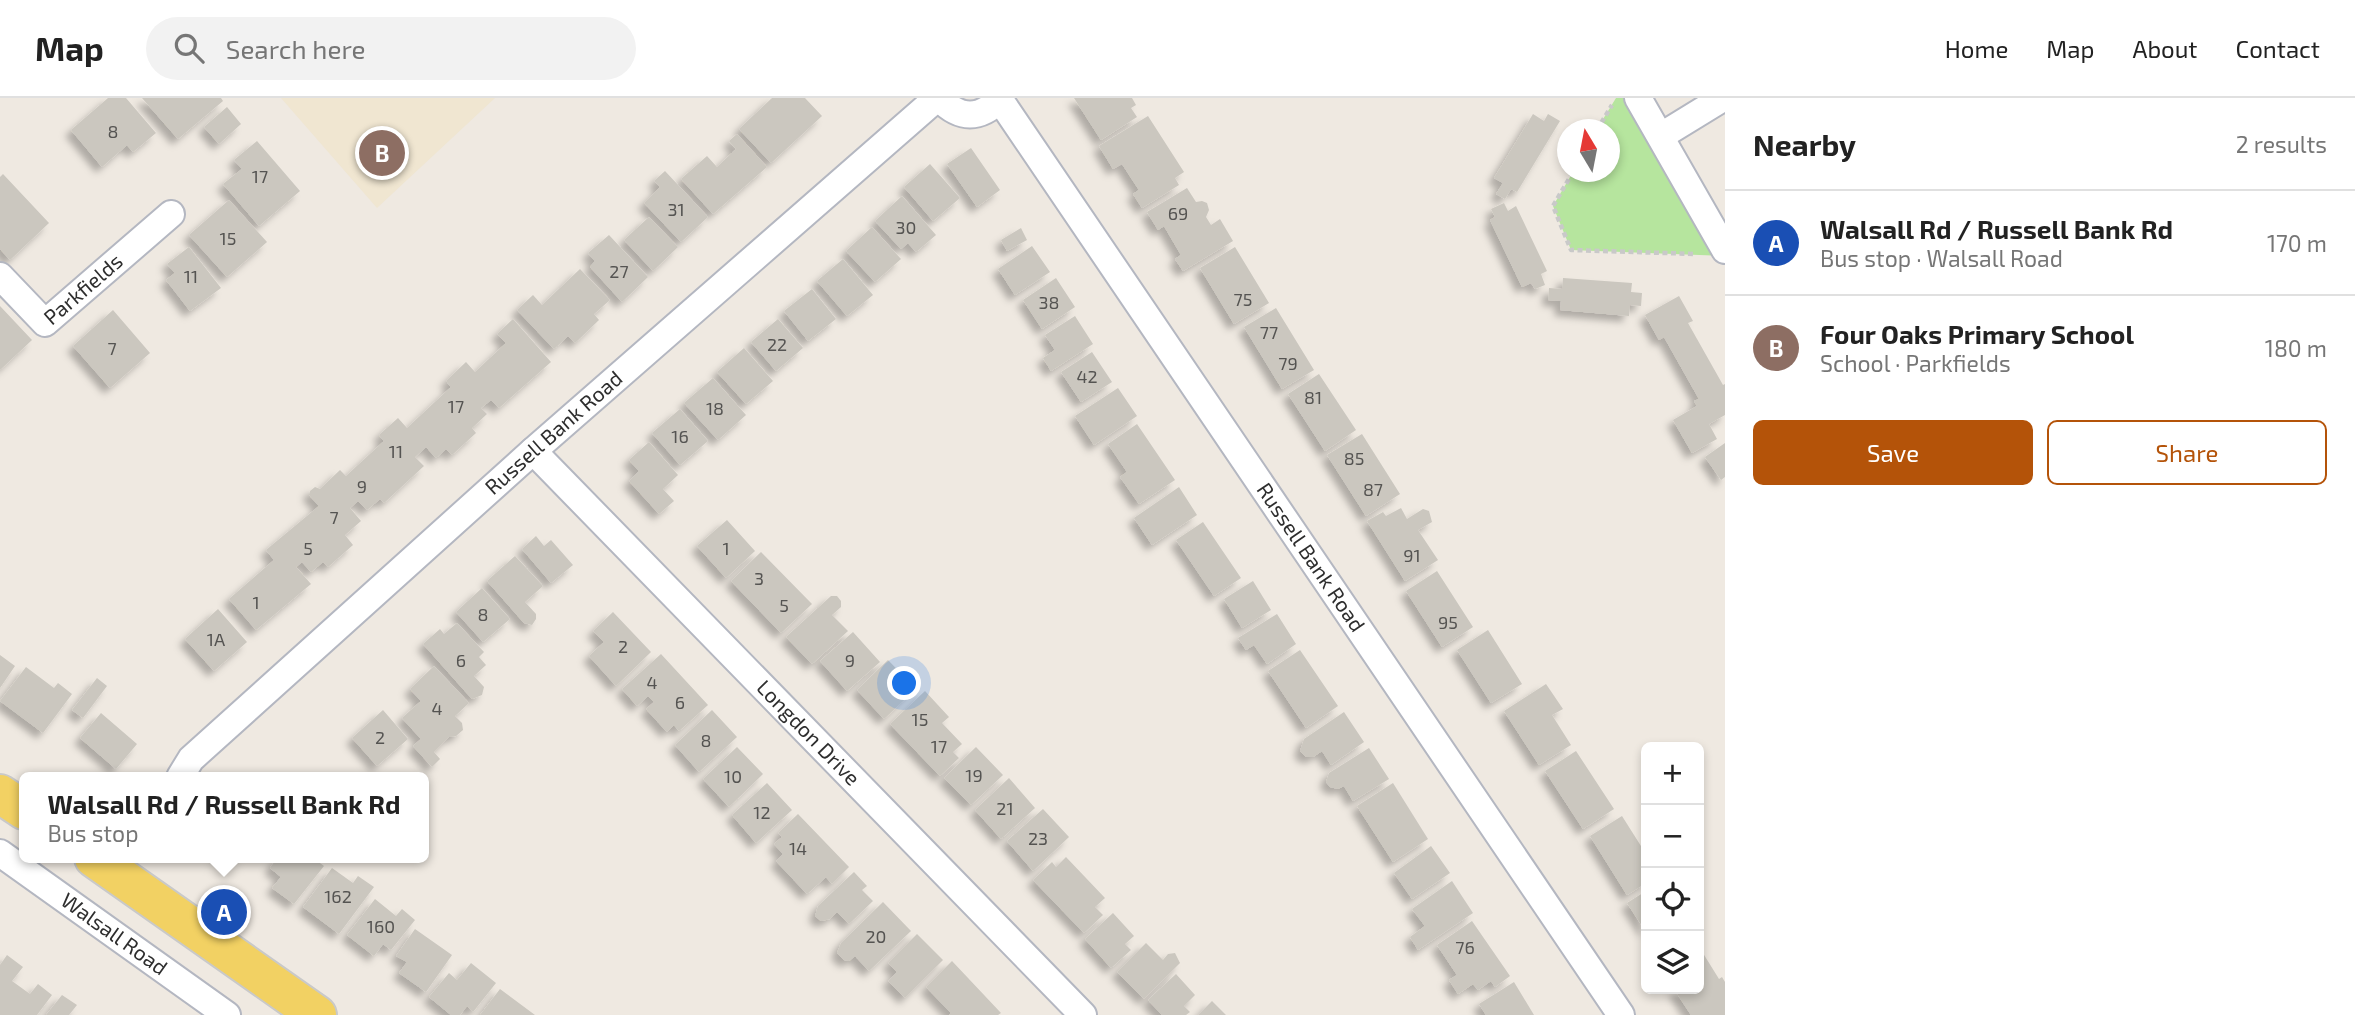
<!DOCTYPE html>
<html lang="en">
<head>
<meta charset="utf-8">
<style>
	:root { --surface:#fff; --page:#f2f2f2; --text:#222; --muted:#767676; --line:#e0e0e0; --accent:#b45309 }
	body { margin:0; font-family:"Exo 2",sans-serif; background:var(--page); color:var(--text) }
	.controls { position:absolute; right:21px; bottom:21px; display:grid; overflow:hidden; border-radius:10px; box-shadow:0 4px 10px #0003 }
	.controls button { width:63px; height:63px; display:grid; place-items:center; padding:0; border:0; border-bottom:2px solid var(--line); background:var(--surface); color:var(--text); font:35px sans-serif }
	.compass { position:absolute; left:1557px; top:21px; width:63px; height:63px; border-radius:50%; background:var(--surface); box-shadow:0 4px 10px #0003; rotate:350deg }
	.you { position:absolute; left:905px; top:586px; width:24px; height:24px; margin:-18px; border:5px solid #fff; border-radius:50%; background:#1a73e8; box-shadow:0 0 0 10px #1a73e833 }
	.badge { display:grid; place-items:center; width:46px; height:46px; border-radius:50%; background:var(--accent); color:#fff; font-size:23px; font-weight:700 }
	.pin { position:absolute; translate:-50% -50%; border:4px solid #fff; box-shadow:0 2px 7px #0006 }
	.popup { position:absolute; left:19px; top:674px; width:410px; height:91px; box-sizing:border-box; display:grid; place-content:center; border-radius:10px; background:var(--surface); filter:drop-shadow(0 2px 5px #0005); font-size:23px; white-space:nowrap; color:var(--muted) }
	.popup b { font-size:26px; color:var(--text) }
	.popup::after { content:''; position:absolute; left:50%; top:100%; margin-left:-14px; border:14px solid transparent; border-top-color:var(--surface) }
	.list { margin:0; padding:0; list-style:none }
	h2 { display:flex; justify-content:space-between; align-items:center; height:91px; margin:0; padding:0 28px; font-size:30px }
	h2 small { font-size:23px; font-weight:400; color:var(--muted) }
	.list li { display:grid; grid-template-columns:46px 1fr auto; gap:21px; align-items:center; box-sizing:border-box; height:105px; padding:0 28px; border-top:2px solid var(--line) }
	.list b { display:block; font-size:26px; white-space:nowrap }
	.list p { margin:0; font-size:23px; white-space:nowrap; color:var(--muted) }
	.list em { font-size:23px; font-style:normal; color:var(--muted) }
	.actions { display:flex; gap:14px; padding:21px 28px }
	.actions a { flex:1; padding:16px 0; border:2px solid var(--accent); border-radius:10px; text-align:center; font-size:24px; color:var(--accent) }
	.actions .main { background:var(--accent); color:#fff }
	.icon { flex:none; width:38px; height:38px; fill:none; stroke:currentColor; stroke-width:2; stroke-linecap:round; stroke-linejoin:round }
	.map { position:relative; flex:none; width:1725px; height:917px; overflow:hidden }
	header { display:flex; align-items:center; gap:42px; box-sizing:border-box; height:98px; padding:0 35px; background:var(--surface); border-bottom:2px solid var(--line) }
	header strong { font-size:33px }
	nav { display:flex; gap:38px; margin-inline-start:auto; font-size:24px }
	.search { width:490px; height:63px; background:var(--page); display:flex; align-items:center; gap:18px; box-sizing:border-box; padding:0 24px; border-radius:38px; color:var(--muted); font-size:26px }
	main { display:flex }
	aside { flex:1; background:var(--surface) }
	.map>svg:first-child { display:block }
</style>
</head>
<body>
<header>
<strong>Map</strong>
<div class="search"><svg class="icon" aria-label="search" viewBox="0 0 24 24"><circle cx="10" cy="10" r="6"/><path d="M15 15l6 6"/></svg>Search here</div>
<nav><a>Home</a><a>Map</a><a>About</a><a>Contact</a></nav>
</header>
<main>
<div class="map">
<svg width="1725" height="917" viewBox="0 0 1725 917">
	<defs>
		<filter id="shadow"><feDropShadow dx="-6" dy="6" stdDeviation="3.5" flood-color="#0004"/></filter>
	</defs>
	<rect width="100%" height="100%" fill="#efe9e1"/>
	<!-- education -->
	<path fill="#f0e6d1" d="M281 0H495L377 110Z"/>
	<!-- green -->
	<path fill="#b6e59e" d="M1616 0H1638L1725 158 1571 152 1553 108 1573 74H1610V32L1597 31Z"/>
	<!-- building -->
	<path fill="#cbc7bf" filter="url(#shadow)" d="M108 0H126L156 35 133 54 127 47 102 69 71 32Z
		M142 0H221L223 3 178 41Z
		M772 0H805L822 18 771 65 739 31Z
		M1074 0H1132L1136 7 1131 10 1137 19 1101 42Z
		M227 9 241 26 219 46 204 29Z
		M1533 16 1544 23 1548 16 1560 23 1517 94 1511 91 1505 101 1496 96 1503 85 1494 80Z
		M1148 18 1184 74 1175 80 1179 87 1142 110 1133 96 1139 92 1122 66 1113 71 1099 48Z
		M737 36 767 69 713 116 681 81 707 58 717 69 736 51 729 43Z
		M257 43 300 93 259 128 223 86 242 71 234 62Z
		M971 50 1000 92 977 109 947 66Z
		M930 66 960 100 933 123 904 89Z
		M665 73 708 119 681 144 644 105 660 89 654 83Z
		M3 76 49 125 10 162 0 151V79Z
		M1187 90 1196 104 1202 103 1207 105 1209 112 1206 119 1211 127 1220 121 1233 143 1183 173 1175 161 1181 157 1171 140 1164 128 1158 132 1147 114Z
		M902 98 936 137 916 154 908 145 901 151 875 123Z
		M229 102 267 144 227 179 189 137Z
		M1504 105 1508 113 1516 108 1547 173 1541 176 1545 187 1535 191 1531 185 1522 189 1490 122 1495 119 1491 111Z
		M649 119 678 149 653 173 624 142Z
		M872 129 901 161 875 184 846 153Z
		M1021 130 1027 142 1007 153 1001 142Z
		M609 137 648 179 622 204 590 169 595 163 588 155Z
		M1032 148 1050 174 1015 197 998 171Z
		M189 149 221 190 190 213 166 182 175 175 167 166Z
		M1235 149 1269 205 1234 226 1200 170Z
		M843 161 873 197 847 218 817 183Z
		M580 171 610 202 594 216 599 222 575 245 568 238 554 251 517 212 533 197 542 207Z
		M1056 180 1075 209 1042 231 1023 202Z
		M1563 180 1632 185 1631 194 1642 195 1641 208 1630 207 1629 218 1560 212 1561 203 1548 202 1549 190 1562 191Z
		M812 191 836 221 808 243 784 213Z
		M1679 198 1693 223 1688 225 1723 287 1725 286V317L1709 326 1717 341 1692 355 1673 322 1697 308 1694 303 1699 301 1664 239 1659 242 1645 217Z
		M0 208 32 242 0 272Z
		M1276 210 1314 272 1282 291 1244 229Z
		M113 212 150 255 110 290 73 248Z
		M1075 218 1093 246 1051 273 1043 260 1055 252 1045 237Z
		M513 221 551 264 499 310 491 302 481 310 487 316 472 330 476 335 452 357 446 351 436 360 426 349 415 359 424 368 384 405 380 401 367 412 358 403 350 410 361 423 345 437 353 447 328 469 323 464 311 474 302 464 296 469 311 486 256 532 229 501 274 462 266 452 319 408 309 397 310 393 315 389 320 391 340 372 346 378 384 343 379 337 398 320 407 330 451 289 446 283 466 264 475 274 506 245 497 236Z
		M778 221 803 250 776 273 751 244Z
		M744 250 773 283 746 306 717 274Z
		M1092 254 1112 284 1081 304 1061 274Z
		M1319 276 1356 332 1325 353 1288 296Z
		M713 280 746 317 718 342 684 305Z
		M1118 290 1137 318 1094 347 1075 318Z
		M680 311 708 343 680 367 652 335Z
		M1137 326 1175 382 1139 406 1120 379 1127 374 1108 346Z
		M1362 336 1400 396 1366 418 1327 357Z
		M649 344 678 377 663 391 674 403 659 416 629 383 639 373 629 362Z
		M1725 345V379L1721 382 1705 359Z
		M1179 389 1197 417 1152 447 1134 420Z
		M1401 410 1407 421 1423 411 1429 413 1432 424 1418 432 1438 462 1405 483 1367 423 1383 414 1386 418Z
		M727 422 755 453 726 480 697 448Z
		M1203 424 1241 480 1214 498 1176 442Z
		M536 438 544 448 551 442 573 467 551 485 522 451Z
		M761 454 812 506 781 535 731 483Z
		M515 458 543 488 525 504 536 516V521L532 527 524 525 487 483Z
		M1437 473 1473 529 1442 549 1406 493Z
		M1253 483 1271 512 1242 530 1224 501Z
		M482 490 510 521 483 544 456 514Z
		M831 498H837L841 503V509L832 517 848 533 812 566 786 539Z
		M218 511 247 544 214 573 185 541Z
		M613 514 651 554 616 588 589 558 604 544 593 533Z
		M1277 516 1296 546 1267 566 1254 547 1246 552 1238 540Z
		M457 525 484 554 479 559 486 567 474 578 484 589 482 597 472 601 423 546 440 531 444 536Z
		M1488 532 1522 586 1491 605 1457 552Z
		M853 534 880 564 847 593 820 563Z
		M1300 552 1338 608 1306 630 1268 573Z
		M661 556 708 607 679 633 674 627 667 634 646 611 654 604 648 598 637 608 622 591Z
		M0 557 15 568 0 590Z
		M888 562 916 591 884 621 857 592Z
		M434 568 469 605 455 618 462 625 463 632 456 638 449 639 434 654 440 661 432 669 413 648 421 641 402 620 421 603 410 591Z
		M26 569 54 590 58 585 72 596 43 635 0 603Z
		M97 580 107 588 83 620 72 612Z
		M1546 586 1563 611 1552 617 1571 647 1539 667 1504 613Z
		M925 593 949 619 942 625 962 646 953 654 959 660 940 678 890 626Z
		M383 612 408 641 377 668 352 640Z
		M712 612 737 639 699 674 675 647Z
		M1344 614 1364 644 1331 667 1322 653 1313 659H1306L1300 653 1304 641Z
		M101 615 137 646 116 671 80 640Z
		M737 649 763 676 729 709 703 681Z
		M976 649 1003 677 971 707 944 680Z
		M1369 650 1389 681 1353 703 1344 688 1338 691 1330 689 1326 684 1329 675Z
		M1576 653 1614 711 1583 731 1545 673Z
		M1009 680 1035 710 1001 741 975 712Z
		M767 685 792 712 756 745 732 717Z
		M1393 685 1428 741 1393 764 1357 708Z
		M1043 711 1069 739 1033 773 1007 743Z
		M798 716 849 769 832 786 826 779 807 796 776 763 783 756 774 746 782 739 778 735Z
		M1622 718 1646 756V785L1627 797 1590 738Z
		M1431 748 1450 775 1412 801 1394 775Z
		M1066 759 1105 800 1095 809 1103 817 1084 835 1033 782 1052 764 1056 769Z
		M277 760H313L324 768 294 806 272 790 281 779 270 770Z
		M332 770 353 785 358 778 374 789 339 836 303 809Z
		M854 774 867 788 862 792 873 803 849 826 837 814 830 821 821 823 815 818 818 808Z
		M1452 783 1473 815 1418 852 1410 839 1425 828 1412 811Z
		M1646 793V834L1627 805Z
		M375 801 396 818 402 811 415 822 391 852 383 846 374 858 347 837Z
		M883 804 911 833 869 873 855 858 849 863 844 862 837 855 841 845Z
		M1113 815 1134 838 1125 846 1131 852 1111 870 1085 841Z
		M1472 823 1510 878 1495 889 1491 883 1478 892 1473 886 1458 896 1449 882 1457 877 1437 847Z
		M415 831 452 857 426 894 399 875 407 864 396 858Z
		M917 836 943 862 905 900 888 883 897 874 888 865Z
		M1146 845 1163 862 1168 856 1175 855 1180 865 1144 901 1117 874Z
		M1701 852 1719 881 1722 879 1725 884V917H1691L1674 891H1699V853Z
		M7 857 23 869 12 883 30 896 38 886 52 897 37 917H0V867Z
		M952 863 1001 915 998 917H949L951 915 926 889Z
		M471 865 496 885 473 914 467 908 460 917H451L429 899 449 875 457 882Z
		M1176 876 1195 897 1184 908 1190 914 1186 917H1162L1148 902Z
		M1514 884 1534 917H1486L1479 906Z
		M500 891 535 917H480Z
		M62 897 77 907 69 917H46Z
		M1212 903 1226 917H1198Z"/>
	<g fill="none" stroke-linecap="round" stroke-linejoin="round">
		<defs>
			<g id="minor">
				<path d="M939 0C960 22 980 22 1001 0"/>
				<path d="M1638 0 1725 152"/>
				<path id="s1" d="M1000 2 1621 917"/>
				<path d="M1661 38 1723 0"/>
				<path id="s2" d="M0 178 45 225 171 116"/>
				<path id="s3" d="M533 353 1083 917"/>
				<path id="s4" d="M180 679 191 661 533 353 937 0"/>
				<path id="s5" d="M0 755 227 917"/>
			</g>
			<path id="primary" d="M0 696 24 712
				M94 760 317 917"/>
		</defs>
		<!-- minor casing -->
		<use href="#minor" stroke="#b4b7c1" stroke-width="30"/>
		<!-- primary casing -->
		<use href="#primary" stroke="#c9c9c9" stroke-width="42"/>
		<!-- path -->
		<path stroke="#c9c9c9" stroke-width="4.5" stroke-dasharray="5 3.5" stroke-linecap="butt" d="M1597 32 1612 7
			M1573 74 1553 108 1571 152 1696 156"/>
		<!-- minor -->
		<use href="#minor" stroke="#fff" stroke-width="26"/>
		<!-- primary -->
		<use href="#primary" stroke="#f2d163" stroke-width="38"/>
	</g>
	<g text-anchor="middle" stroke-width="6" stroke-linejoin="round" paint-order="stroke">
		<!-- number labels -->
		<g font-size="18" fill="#555452">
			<text x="113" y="40">8</text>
			<text x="260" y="85">17</text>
			<text x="676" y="118">31</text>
			<text x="1178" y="122">69</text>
			<text x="906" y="136">30</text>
			<text x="228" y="147">15</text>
			<text x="619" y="180">27</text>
			<text x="191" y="185">11</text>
			<text x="1243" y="208">75</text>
			<text x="1049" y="211">38</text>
			<text x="1269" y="241">77</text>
			<text x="777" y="253">22</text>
			<text x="112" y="257">7</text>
			<text x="1288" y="272">79</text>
			<text x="1087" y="285">42</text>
			<text x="1313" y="306">81</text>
			<text x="456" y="315">17</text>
			<text x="715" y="317">18</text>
			<text x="680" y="345">16</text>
			<text x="396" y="360">11</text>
			<text x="1354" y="367">85</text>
			<text x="362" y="395">9</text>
			<text x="1373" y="398">87</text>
			<text x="334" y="426">7</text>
			<text x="308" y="457">5</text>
			<text x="726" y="457">1</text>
			<text x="1412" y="464">91</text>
			<text x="759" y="487">3</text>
			<text x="256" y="511">1</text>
			<text x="784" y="514">5</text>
			<text x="483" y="523">8</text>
			<text x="1448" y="531">95</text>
			<text x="216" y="548">1A</text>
			<text x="623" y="555">2</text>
			<text x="461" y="569">6</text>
			<text x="850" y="569">9</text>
			<text x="652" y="591">4</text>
			<text x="680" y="611">6</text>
			<text x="437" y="617">4</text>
			<text x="920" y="628">15</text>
			<text x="380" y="646">2</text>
			<text x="706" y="649">8</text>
			<text x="939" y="655">17</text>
			<text x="974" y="684">19</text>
			<text x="733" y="685">10</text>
			<text x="1005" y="717">21</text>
			<text x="762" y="721">12</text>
			<text x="1038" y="747">23</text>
			<text x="798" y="757">14</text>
			<text x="338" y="805">162</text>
			<text x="381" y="835">160</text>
			<text x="876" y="845">20</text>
			<text x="1465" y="856">76</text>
		</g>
		<!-- street labels -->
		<g font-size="21" fill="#2e2e2e" stroke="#fff">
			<text dy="7" stroke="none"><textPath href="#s2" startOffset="116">Parkfields</textPath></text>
			<text dy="7" stroke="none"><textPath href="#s4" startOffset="509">Russell Bank Road</textPath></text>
			<text dy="7" stroke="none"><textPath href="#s1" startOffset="553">Russell Bank Road</textPath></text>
			<text dy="7" stroke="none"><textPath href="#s3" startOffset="394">Longdon Drive</textPath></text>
			<text dy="7" stroke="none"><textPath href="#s5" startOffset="140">Walsall Road</textPath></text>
		</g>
	</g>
</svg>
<div class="controls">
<button>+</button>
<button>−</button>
<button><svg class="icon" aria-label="locate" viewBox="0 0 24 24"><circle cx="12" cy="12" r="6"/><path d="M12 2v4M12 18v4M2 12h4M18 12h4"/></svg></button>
<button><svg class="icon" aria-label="layers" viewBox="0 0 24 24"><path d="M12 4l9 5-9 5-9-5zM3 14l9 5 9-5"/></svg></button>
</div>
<svg class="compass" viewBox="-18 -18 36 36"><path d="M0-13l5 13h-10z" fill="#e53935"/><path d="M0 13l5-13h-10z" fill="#767676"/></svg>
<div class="you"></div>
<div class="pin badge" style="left:224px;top:814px;background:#1a4fb4">A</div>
<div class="popup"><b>Walsall Rd / Russell Bank Rd</b>Bus stop</div>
<div class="pin badge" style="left:382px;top:55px;background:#8d6e63">B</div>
</div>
<aside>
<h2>Nearby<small>2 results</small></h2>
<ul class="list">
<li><span class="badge" style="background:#1a4fb4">A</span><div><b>Walsall Rd / Russell Bank Rd</b><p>Bus stop · Walsall Road</p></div><em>170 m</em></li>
<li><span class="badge" style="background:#8d6e63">B</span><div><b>Four Oaks Primary School</b><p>School · Parkfields</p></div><em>180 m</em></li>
</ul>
<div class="actions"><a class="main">Save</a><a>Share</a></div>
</aside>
</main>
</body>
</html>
